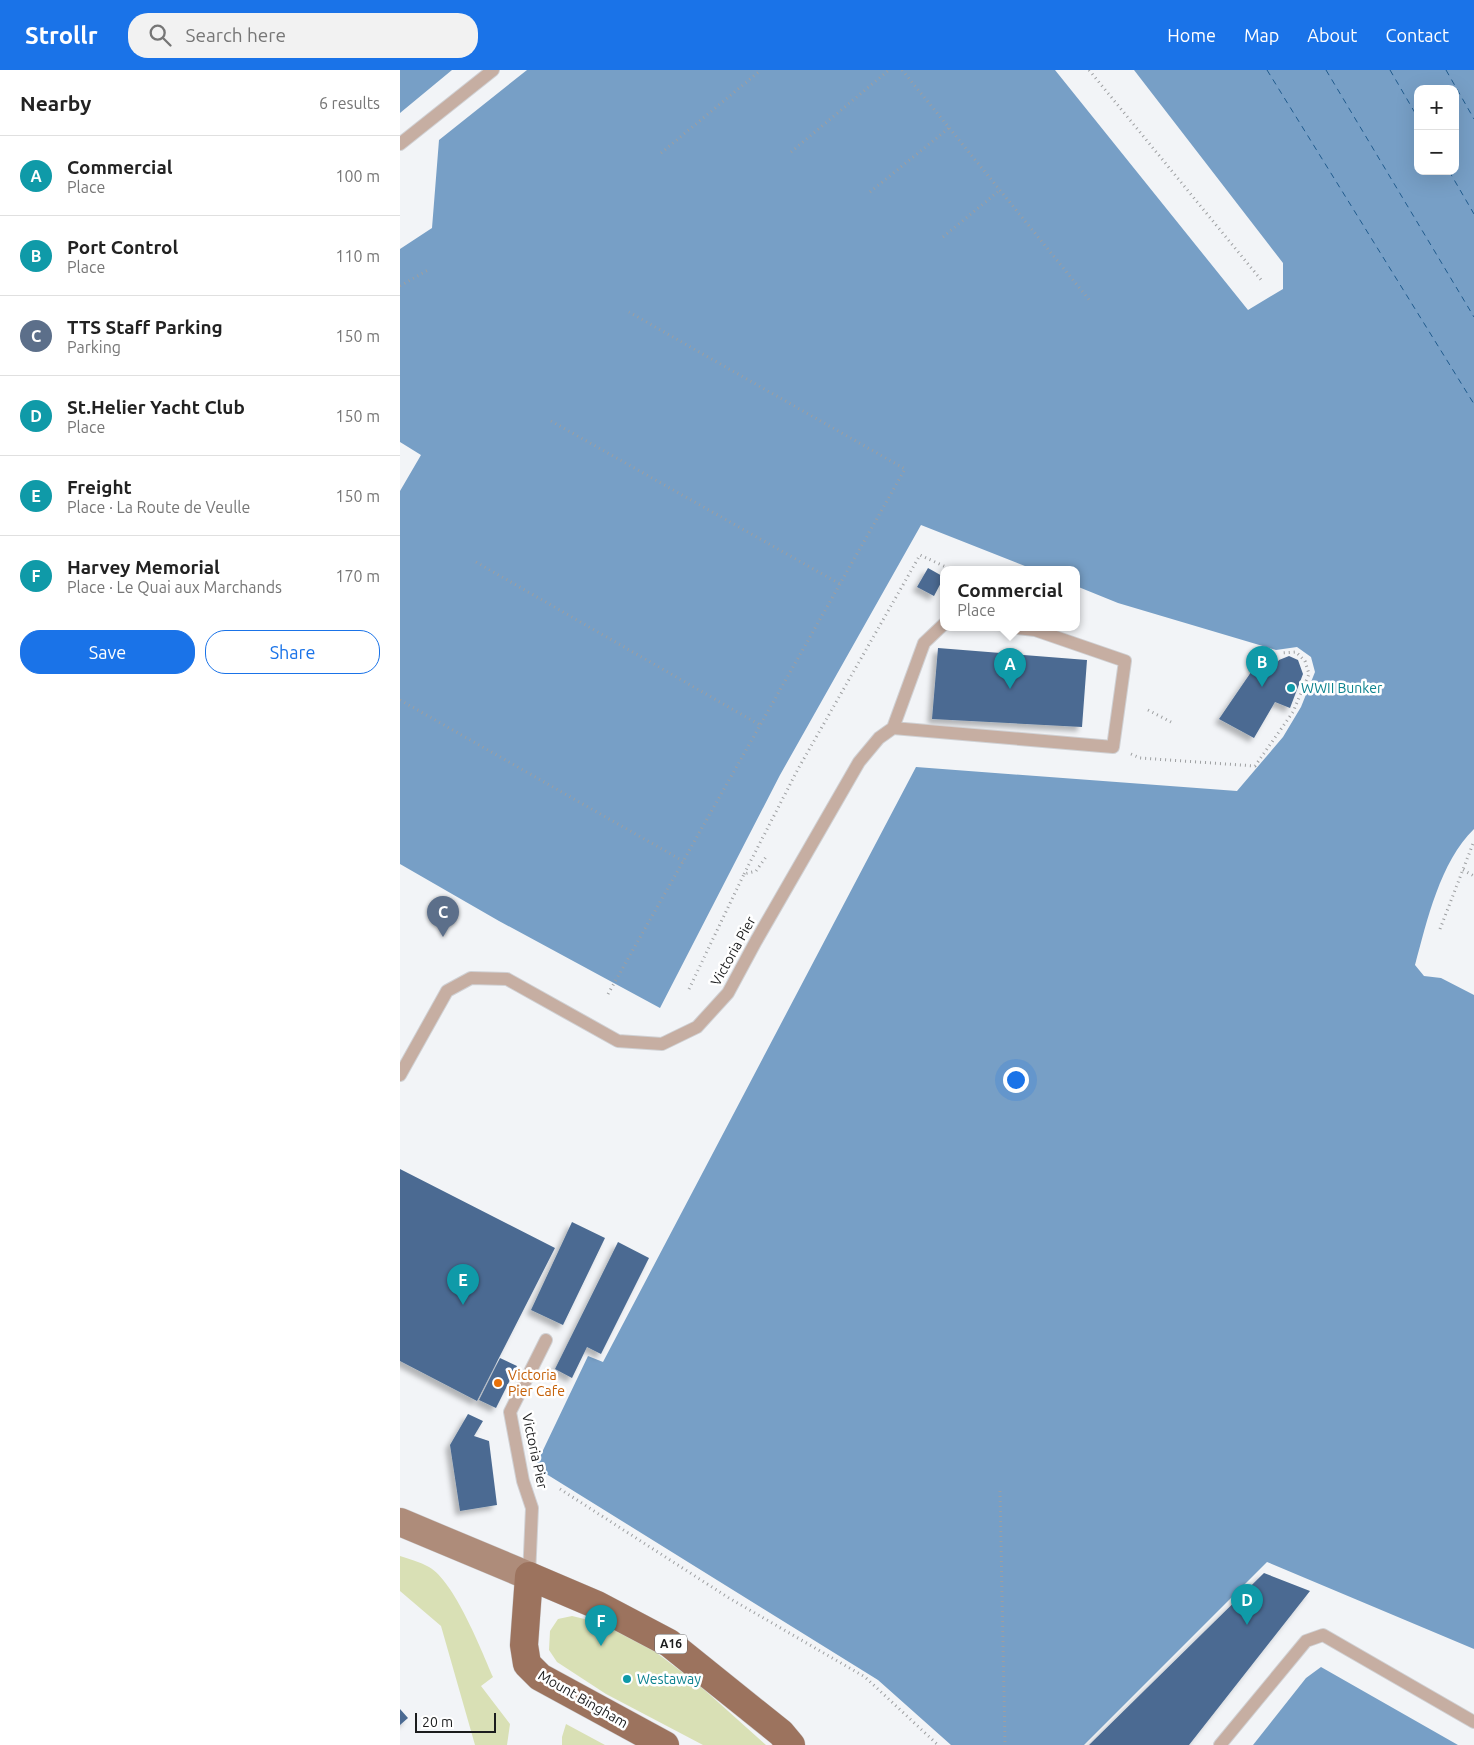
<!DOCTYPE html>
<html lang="en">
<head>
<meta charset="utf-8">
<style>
	:root { --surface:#fff; --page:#f2f2f2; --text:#222; --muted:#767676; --line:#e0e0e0; --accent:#1a73e8 }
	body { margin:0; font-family:Ubuntu,sans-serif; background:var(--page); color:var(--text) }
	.controls { position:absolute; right:15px; top:15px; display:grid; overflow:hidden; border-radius:10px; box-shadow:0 5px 20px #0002 }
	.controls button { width:45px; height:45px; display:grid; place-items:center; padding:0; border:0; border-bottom:1px solid var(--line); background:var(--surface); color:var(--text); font:25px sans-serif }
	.scale { position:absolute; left:15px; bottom:12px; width:81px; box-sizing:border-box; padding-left:5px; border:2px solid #1b1c1d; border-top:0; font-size:14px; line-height:18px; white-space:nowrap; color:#1b1c1d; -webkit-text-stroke:4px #fff; paint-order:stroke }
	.you { position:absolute; left:615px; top:1009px; width:18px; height:18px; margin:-12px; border:4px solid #fff; border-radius:50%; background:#1a73e8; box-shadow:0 0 0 8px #1a73e833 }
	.badge { display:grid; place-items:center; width:32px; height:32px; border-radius:50%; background:var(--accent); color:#fff; font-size:16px; font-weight:700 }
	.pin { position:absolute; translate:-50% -41px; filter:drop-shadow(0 1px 2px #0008) }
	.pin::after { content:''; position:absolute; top:26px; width:18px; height:15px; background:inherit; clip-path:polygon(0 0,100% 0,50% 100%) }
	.popup { position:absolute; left:540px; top:496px; width:140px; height:65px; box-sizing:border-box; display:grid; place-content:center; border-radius:10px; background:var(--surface); filter:drop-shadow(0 1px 4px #0005); font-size:16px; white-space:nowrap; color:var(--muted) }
	.popup b { font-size:19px; color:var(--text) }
	.popup::after { content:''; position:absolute; left:50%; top:100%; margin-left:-10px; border:10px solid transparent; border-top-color:var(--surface) }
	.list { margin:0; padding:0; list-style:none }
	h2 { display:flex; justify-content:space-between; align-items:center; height:65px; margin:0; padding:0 20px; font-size:21px }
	h2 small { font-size:16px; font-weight:400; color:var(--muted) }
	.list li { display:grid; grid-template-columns:32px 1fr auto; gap:15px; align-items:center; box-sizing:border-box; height:80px; padding:0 20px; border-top:1px solid var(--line) }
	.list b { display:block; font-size:19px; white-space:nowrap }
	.list p { margin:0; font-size:16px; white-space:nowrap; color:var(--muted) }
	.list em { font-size:16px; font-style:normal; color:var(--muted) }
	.actions { display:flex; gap:10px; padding:15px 20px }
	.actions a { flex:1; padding:11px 0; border:1px solid var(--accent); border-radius:20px; text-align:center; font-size:18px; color:var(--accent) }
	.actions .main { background:var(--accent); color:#fff }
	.icon { flex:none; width:28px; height:28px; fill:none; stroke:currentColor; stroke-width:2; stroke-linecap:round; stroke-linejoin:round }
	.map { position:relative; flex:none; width:1074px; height:1675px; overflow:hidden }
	header { display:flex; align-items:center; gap:30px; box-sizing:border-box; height:70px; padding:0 25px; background:var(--accent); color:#fff }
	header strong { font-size:24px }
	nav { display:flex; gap:28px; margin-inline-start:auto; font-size:18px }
	.search { width:350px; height:45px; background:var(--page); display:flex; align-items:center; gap:12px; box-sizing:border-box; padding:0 18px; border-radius:20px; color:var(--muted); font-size:19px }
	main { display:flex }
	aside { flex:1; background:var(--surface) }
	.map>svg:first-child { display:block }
</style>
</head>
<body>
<header>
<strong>Strollr</strong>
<div class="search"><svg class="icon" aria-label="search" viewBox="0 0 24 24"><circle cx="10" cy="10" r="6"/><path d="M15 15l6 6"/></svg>Search here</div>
<nav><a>Home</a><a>Map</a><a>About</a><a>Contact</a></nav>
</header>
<main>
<aside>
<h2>Nearby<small>6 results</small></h2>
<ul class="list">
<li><span class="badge" style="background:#0f9aa8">A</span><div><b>Commercial</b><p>Place</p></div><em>100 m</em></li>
<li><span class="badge" style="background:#0f9aa8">B</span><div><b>Port Control</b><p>Place</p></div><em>110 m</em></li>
<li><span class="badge" style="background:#5c6f8a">C</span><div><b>TTS Staff Parking</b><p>Parking</p></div><em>150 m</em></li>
<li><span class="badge" style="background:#0f9aa8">D</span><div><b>St.Helier Yacht Club</b><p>Place</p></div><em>150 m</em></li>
<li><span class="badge" style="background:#0f9aa8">E</span><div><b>Freight</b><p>Place · La Route de Veulle</p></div><em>150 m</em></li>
<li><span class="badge" style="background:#0f9aa8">F</span><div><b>Harvey Memorial</b><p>Place · Le Quai aux Marchands</p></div><em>170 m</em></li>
</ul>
<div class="actions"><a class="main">Save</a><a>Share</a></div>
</aside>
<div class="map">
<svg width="1074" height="1675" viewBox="0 0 1074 1675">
	<defs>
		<filter id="shadow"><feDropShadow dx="-4.5" dy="4.5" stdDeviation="2.5" flood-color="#0004"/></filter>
	</defs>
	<rect width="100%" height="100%" fill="#f2f4f7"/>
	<!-- green -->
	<path fill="#d9e0b5" d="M0 1486C9 1489 20 1492 29 1497 54 1511 81 1579 93 1607L81 1616 110 1654 107 1675H75L41 1556 0 1521Z
		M172 1546 197 1552 245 1574 299 1615 366 1675H303L206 1624 157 1592 149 1580 150 1561 158 1549Z
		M166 1654 205 1675H162V1667Z"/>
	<!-- water -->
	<path fill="#779fc6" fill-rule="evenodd" d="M0 0H52L0 43Z
		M127 0H655L848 240 883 219V193L734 0H1074V759C1040 792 1027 851 1015 895L1024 906 1041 908 1074 925V1579L867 1492 684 1675H551L478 1610 135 1397 188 1286 203 1292 516 697 837 721 883 667 901 637 915 602 911 587 897 577 876 580 718 533 676 516V500H635L521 455 380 705 260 938 99 851 0 794V421L21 385 0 372V179L32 158 39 70ZM1018 19H1055V101H1018Z
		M921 1597 1058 1675H853L906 1608Z"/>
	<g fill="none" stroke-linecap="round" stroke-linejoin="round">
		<!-- ferry -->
		<path stroke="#205b8d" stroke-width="1" stroke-dasharray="6 5" stroke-linecap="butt" d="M867 0 1074 334
			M926 0 1074 247
			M990 0 1018 48
			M1046 0 1074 49
			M1049 101 1074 144"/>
	</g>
	<!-- building -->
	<path fill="#4b6b92" filter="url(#shadow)" d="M528 498 544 507 534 526 517 517Z
		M538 578 687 590 682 657 532 649Z
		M889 586 898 590 903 604 890 638 875 632 854 668 819 649 860 589 875 596 879 590Z
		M0 1099 155 1178 77 1331 0 1291Z
		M172 1152 205 1168 163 1255 131 1240Z
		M218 1172 249 1188 201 1284 187 1277 172 1308 155 1299Z
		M100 1288 117 1296 96 1338 79 1330Z
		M68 1344 83 1351 74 1366 89 1371 97 1435 60 1441 50 1375Z
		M864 1503 910 1521 789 1675H689Z
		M0 1639 8 1648 0 1655Z"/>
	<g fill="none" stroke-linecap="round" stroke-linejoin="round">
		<defs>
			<path id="lane" d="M0 74 93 0
				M493 658 713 677 725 591 635 560 617 558
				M0 1005 47 921 71 908 107 909 218 971 262 974 297 957 328 923 356 871 459 692 479 668 493 658 524 573 544 554
				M129 1506 132 1438 123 1411 110 1342 146 1270
				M820 1675 906 1571 923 1565 1074 1652"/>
			<path id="secondary" d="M0 1452 129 1506"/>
			<path id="primary" d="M265 1675 140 1607 127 1594 124 1575 129 1506 197 1535 269 1573 381 1663 391 1675"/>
		</defs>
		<!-- lane casing -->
		<use href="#lane" stroke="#d0d1d4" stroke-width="14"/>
		<!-- secondary casing -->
		<use href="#secondary" stroke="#d0d1d4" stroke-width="29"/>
		<!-- primary casing -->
		<use href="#primary" stroke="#d0d1d4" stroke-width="29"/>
		<!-- path -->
		<path stroke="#9d9fa1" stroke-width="3" stroke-dasharray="1 4" stroke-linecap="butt" d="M502 0 691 232
			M689 0 862 211
			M391 82 489 0
			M261 83 361 0
			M470 122 549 58
			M543 167 600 120
			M0 216 28 200
			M151 351 440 514
			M76 492 360 655
			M0 630 283 791
			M748 640 771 652
			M731 684 740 688 855 696 893 642 909 604 905 591 896 582 880 583
			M1063 800 1074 806
			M344 804 398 699 520 485 548 498
			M1040 859 1074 771
			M289 919 344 804 356 801 366 787
			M208 924 505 399 229 242
			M160 1419 329 1528 465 1607 538 1675
			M600 1421 605 1675"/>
		<!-- lane -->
		<use href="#lane" stroke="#c6aea2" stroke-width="12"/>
		<!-- secondary -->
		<use href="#secondary" stroke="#ae8c7a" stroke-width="28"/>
		<!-- primary -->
		<use href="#primary" stroke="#9c735e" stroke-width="28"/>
	</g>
	<!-- markers -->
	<g fill="#0f9aa8" stroke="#fff" stroke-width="2">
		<circle cx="891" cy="618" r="5"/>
		<circle cx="227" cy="1609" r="5"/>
	</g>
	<circle fill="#e8710a" stroke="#fff" stroke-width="2" cx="98" cy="1313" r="5"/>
	<g text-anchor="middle" stroke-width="5" stroke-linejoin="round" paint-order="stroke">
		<!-- shield labels -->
		<rect fill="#fff" stroke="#5f6061" stroke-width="1" x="255" y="1564.5" width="32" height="19" rx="4"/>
		<g font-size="12" font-weight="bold" fill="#1b1c1d">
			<text x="271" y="1578">A16</text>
		</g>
		<!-- culture labels -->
		<g font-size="14" fill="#0d838f" stroke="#fff" text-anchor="start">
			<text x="901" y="623">WWII Bunker</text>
			<text x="237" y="1614">Westaway</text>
		</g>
		<!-- street labels -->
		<g font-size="14" fill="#1b1c1d" stroke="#fff">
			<text transform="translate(333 881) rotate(-61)" y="5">Victoria Pier</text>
			<text transform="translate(135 1381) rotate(78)" y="5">Victoria Pier</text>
			<text transform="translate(183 1629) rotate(30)" y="5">Mount Bingham</text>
		</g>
		<!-- food labels -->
		<g font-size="14" fill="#c56008" stroke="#fff" text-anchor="start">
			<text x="108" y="1310">Victoria<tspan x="108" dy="16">Pier Cafe</tspan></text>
		</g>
	</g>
</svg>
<div class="controls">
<button>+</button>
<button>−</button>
</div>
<div class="scale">20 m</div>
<div class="you"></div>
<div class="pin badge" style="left:610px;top:619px;background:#0f9aa8">A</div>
<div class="popup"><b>Commercial</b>Place</div>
<div class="pin badge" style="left:862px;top:617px;background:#0f9aa8">B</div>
<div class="pin badge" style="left:43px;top:867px;background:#5c6f8a">C</div>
<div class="pin badge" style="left:847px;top:1555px;background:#0f9aa8">D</div>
<div class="pin badge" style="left:63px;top:1235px;background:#0f9aa8">E</div>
<div class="pin badge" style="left:201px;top:1576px;background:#0f9aa8">F</div>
</div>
</main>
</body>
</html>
